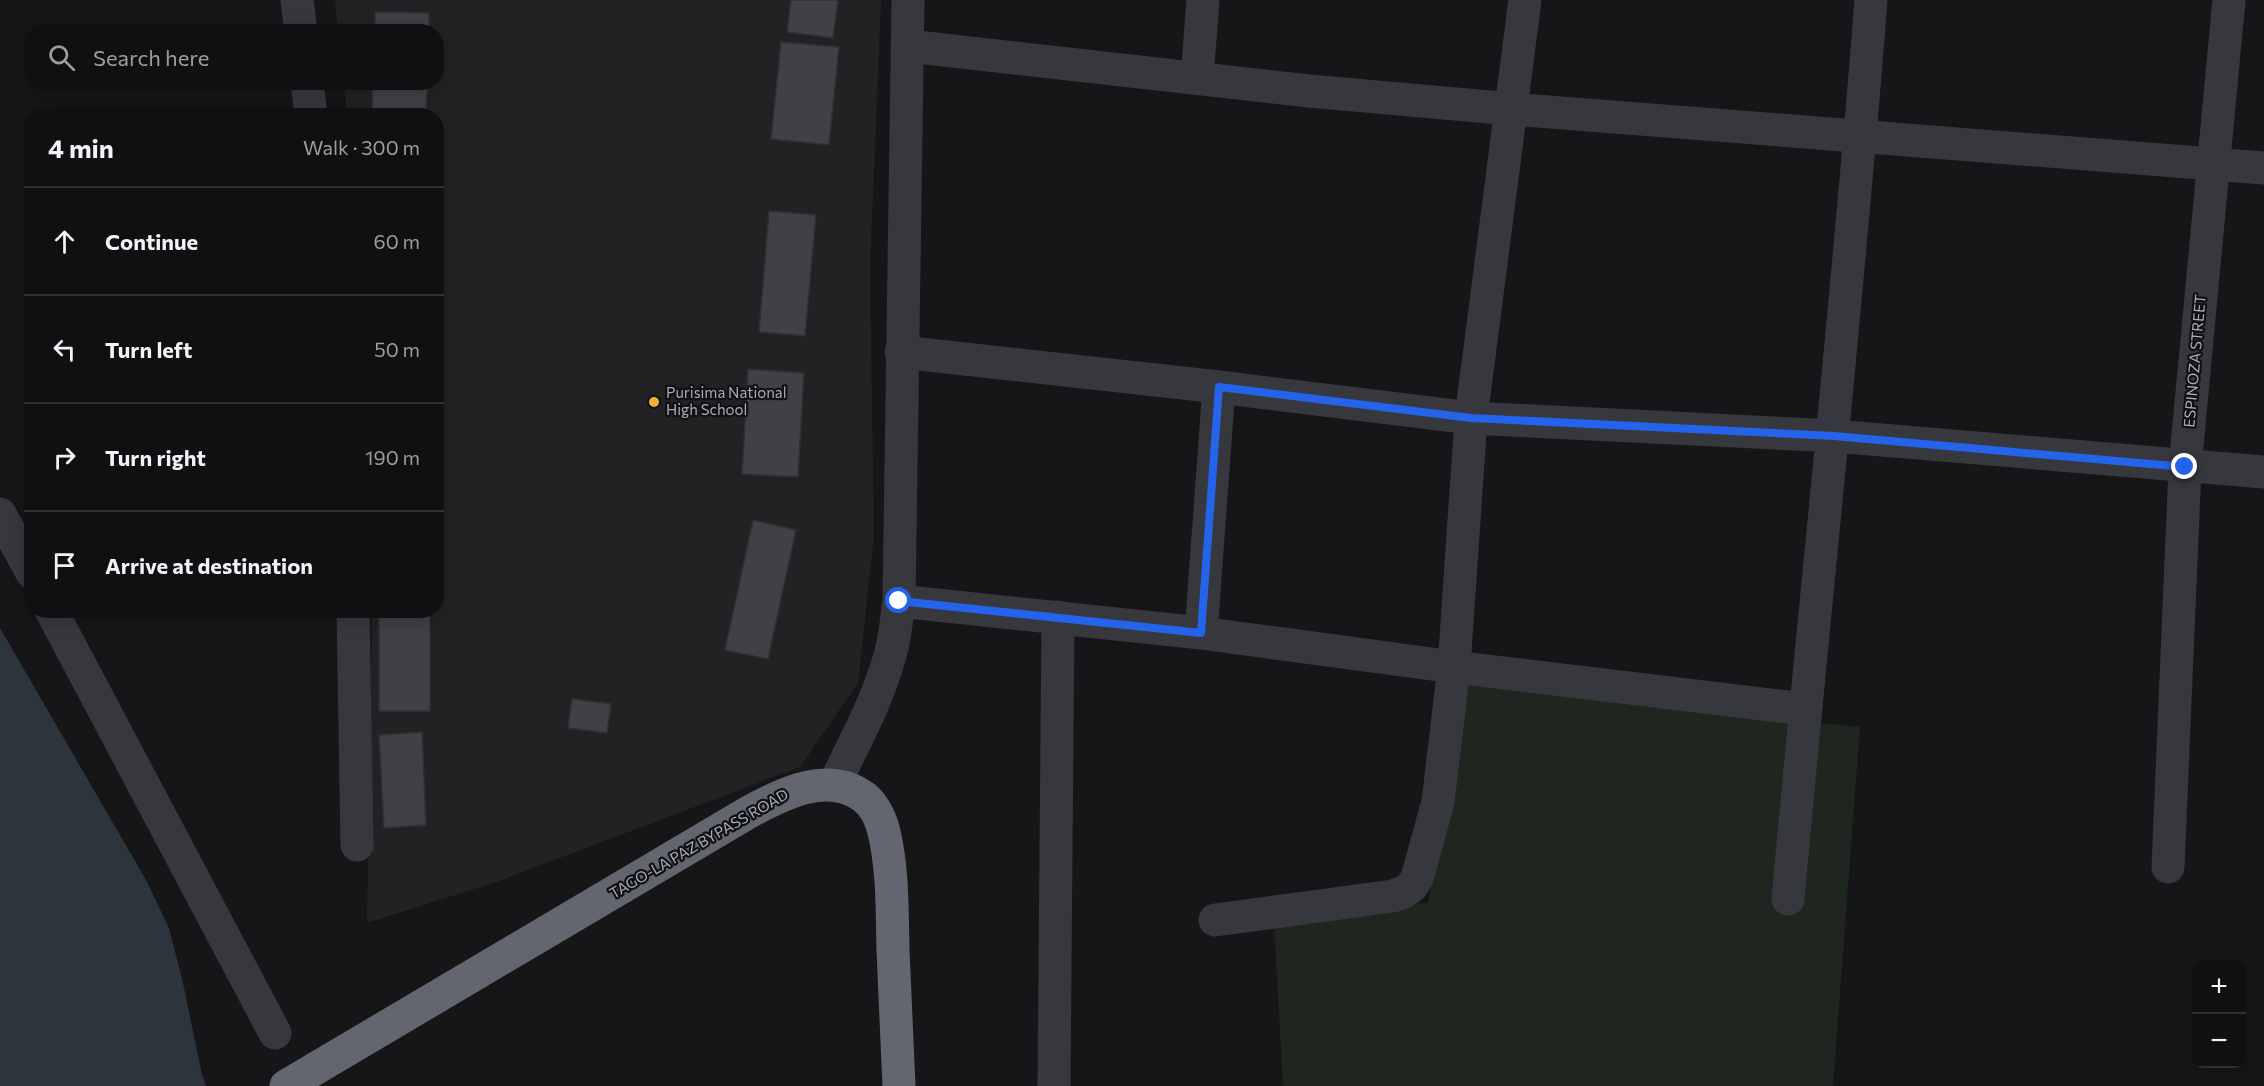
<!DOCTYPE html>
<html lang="en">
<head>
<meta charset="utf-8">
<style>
	:root { --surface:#101012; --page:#19191b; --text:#f1f3f6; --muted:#9c9d9f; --line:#303032 }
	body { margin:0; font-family:Commissioner,sans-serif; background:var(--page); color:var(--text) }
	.controls { position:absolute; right:18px; bottom:18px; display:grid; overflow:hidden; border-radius:12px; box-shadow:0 3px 15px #0003 }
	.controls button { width:54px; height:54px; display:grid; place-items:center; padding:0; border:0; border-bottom:2px solid var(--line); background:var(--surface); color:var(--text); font:30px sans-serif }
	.stop { position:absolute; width:18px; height:18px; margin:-14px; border:4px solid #2563eb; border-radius:50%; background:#fff }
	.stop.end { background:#2563eb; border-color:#fff; box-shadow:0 2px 6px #0008 }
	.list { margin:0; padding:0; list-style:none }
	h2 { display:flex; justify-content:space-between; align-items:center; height:78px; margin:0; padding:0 24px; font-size:26px }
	h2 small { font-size:20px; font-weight:400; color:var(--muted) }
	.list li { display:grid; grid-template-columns:39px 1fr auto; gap:18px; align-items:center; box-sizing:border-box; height:108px; padding:0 24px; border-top:2px solid var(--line) }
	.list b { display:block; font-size:22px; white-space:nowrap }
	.list em { font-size:20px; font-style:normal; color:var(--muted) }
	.icon { flex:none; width:33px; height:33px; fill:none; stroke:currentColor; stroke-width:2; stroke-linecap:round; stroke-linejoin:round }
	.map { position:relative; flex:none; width:2264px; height:1086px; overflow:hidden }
	.search { position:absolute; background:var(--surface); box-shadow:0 3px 15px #0003; left:24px; top:24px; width:420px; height:66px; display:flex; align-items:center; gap:15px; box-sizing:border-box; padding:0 21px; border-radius:24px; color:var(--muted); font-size:22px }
	.panel { position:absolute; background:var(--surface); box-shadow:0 3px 15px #0003; left:24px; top:108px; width:420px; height:510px; border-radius:24px }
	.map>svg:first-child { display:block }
</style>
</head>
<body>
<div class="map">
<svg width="2264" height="1086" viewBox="0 0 2264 1086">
	<rect width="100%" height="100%" fill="#161618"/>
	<!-- built -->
	<path fill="#222225" d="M335 0H881L870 269 874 535 858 683 800 767 499 881 367 923 372 611 436 610V116L347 115 344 83 436 82V32L338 31Z"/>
	<!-- green -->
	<path fill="#1e261f" d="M1468 685 1860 727 1833 1086H1283L1274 923 1428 903Z"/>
	<!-- water -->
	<path fill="#2c353c" d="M0 628 146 880 169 928 183 983 202 1075 206 1086H0Z"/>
	<!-- building -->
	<path fill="#404145" stroke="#303034" stroke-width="1.5" d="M791 0H838L833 38 787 32Z
		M375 12 429 13V32H375Z
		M781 42 839 47 829 145 771 139Z
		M373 82H427L426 116H372Z
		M769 211 816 215 805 336 759 332Z
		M748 369 804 373 798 477 742 474Z
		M753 520 796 530 768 659 725 650Z
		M379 610H430V711H379Z
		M572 699 611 704 607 733 568 728Z
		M422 732 426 825 384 828 379 735Z"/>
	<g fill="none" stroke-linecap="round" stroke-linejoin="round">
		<!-- minor -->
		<path stroke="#37383d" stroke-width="33" d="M297 0 301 32
			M908 46 1309 91 1512 109 2264 168
			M1197 78 1203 0
			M307 82 311 116
			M901 352 1219 387 1471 418 1834 436 2264 472
			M0 514 32 573
			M899 601 1201 633 1454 667 1805 709
			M51 610 275 1033
			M353 610 357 845
			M1201 633 1219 387
			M834 785C856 739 882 693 893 643 896 629 897 615 899 601L908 0
			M2168 867 2185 467 2229 0
			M1788 899C1815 599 1848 300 1871 0
			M1215 920 1393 896 1404 892 1412 886 1417 878 1438 802 1454 667 1471 418 1525 0
			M1054 1086 1058 617"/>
		<!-- highway -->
		<path stroke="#63666e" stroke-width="33" d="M286 1086 749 812C783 794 828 770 864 797 874 805 881 819 884 832 893 870 892 910 893 950 895 995 897 1041 899 1086"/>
	</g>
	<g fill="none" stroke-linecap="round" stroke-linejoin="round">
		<!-- route -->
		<path stroke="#2563eb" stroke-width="8" d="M899 601 1201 633 1219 387 1471 418 1834 436 2185 467"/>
	</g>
	<!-- markers -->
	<circle fill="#f2b134" stroke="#111113" stroke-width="2" cx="654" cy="402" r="6"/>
	<g text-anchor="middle" stroke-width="4.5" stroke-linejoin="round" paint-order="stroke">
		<!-- street labels -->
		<g font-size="15" fill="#a8adb8" stroke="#111113">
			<text transform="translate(2195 361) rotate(-85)" y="5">ESPINOZA STREET</text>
			<text transform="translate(699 844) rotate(-30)" y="5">TAGO-LA PAZ BYPASS ROAD</text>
		</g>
		<!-- poi labels -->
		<g font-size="15" fill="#a8adb8" stroke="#111113" text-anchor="start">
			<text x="666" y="398">Purisima National<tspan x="666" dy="17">High School</tspan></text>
		</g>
	</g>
</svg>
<div class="controls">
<button>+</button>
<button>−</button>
</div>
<div class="stop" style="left:899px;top:601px"></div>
<div class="stop end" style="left:2185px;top:467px"></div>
<div class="search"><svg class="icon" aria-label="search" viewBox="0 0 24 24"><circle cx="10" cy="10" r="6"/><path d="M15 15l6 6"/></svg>Search here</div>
<section class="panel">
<h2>4 min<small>Walk · 300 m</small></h2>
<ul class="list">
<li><svg class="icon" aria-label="ahead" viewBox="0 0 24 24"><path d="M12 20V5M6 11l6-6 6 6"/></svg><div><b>Continue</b></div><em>60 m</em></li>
<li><svg class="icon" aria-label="left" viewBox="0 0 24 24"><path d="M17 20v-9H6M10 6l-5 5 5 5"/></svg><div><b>Turn left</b></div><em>50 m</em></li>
<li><svg class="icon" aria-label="right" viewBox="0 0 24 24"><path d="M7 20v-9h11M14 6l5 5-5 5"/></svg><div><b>Turn right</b></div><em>190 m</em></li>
<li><svg class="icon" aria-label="arrive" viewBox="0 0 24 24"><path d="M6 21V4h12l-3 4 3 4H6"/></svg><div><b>Arrive at destination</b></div></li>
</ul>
</section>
</div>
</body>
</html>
